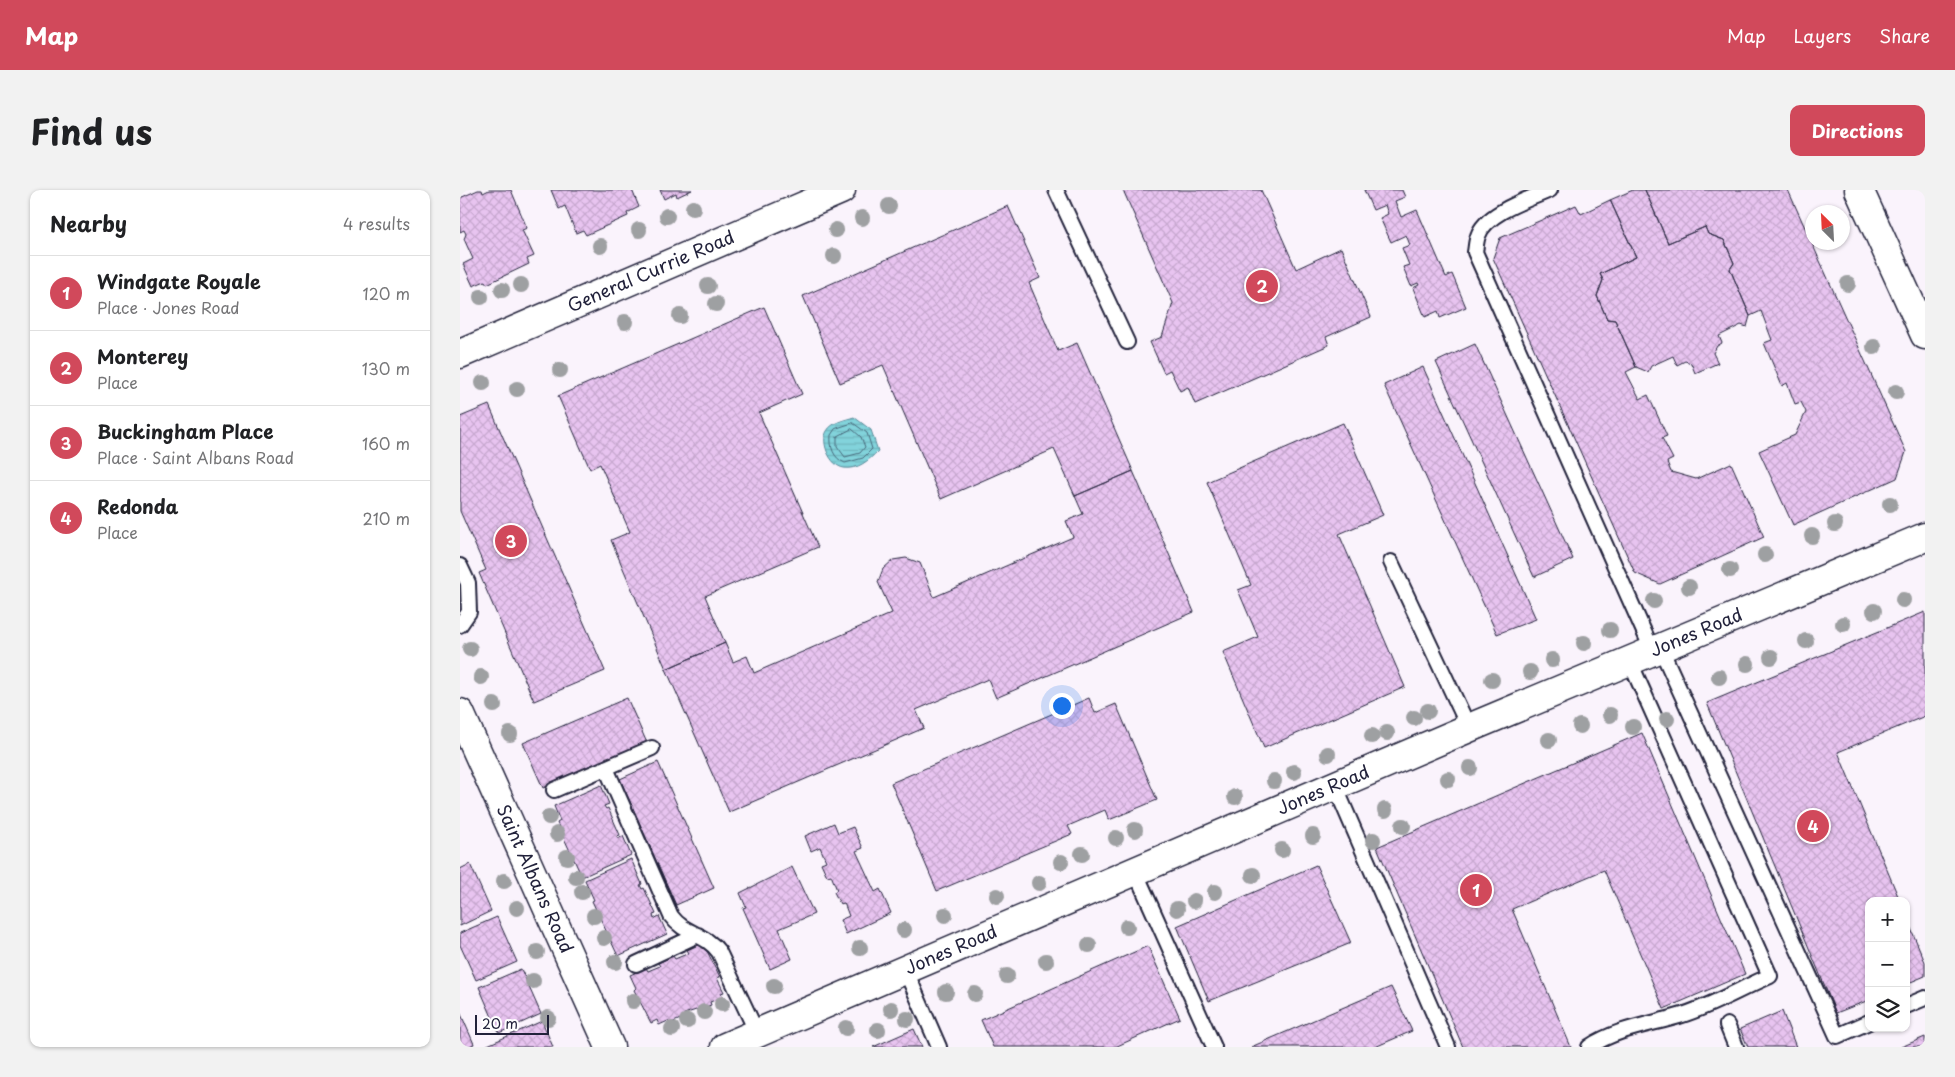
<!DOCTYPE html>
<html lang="en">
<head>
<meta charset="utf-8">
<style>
	:root { --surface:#fff; --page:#f2f2f2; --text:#202124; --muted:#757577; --line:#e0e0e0; --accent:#d1495b }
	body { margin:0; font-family:"Playpen Sans",sans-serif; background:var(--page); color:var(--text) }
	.controls { position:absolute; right:15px; bottom:15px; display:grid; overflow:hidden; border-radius:10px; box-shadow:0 1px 4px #0004 }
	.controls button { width:45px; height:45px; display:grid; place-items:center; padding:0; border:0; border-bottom:1px solid var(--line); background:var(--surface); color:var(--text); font:25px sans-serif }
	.compass { position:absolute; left:1345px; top:15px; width:45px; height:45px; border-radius:50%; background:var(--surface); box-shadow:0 1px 4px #0004; rotate:336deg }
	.scale { position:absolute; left:15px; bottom:12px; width:74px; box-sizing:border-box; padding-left:5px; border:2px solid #22223b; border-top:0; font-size:14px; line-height:18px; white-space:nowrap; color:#22223b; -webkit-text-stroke:4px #fff; paint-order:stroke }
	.you { position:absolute; left:601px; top:515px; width:18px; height:18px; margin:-12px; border:4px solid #fff; border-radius:50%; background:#1a73e8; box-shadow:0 0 0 8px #1a73e833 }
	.badge { display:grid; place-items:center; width:32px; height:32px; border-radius:50%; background:var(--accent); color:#fff; font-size:16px; font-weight:700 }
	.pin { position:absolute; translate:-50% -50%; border:2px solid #fff; box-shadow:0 1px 5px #0006 }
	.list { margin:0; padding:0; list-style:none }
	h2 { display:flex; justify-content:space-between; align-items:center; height:65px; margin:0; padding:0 20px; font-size:21px }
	h2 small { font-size:16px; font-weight:400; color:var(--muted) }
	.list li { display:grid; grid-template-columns:32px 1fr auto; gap:15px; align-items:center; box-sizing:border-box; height:75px; padding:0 20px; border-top:1px solid var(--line) }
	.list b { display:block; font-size:19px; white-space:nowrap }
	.list p { margin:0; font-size:16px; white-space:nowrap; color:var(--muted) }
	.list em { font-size:16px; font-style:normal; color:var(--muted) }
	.icon { flex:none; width:28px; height:28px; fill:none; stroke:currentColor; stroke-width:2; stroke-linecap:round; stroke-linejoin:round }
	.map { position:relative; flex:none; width:1465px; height:857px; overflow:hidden; border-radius:10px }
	header { display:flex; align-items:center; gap:30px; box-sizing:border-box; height:70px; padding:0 25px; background:var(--accent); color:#fff }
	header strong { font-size:24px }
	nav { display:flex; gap:28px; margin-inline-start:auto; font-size:18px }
	.intro { display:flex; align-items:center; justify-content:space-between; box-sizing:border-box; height:120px; padding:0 30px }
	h1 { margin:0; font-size:35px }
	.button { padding:12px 22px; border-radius:10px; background:var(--accent); color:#fff; font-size:18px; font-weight:700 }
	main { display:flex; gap:30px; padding:0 30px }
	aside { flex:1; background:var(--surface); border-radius:10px; box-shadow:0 1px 4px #0004 }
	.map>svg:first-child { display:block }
</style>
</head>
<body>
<header>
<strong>Map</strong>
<nav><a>Map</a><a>Layers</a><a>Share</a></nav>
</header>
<div class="intro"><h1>Find us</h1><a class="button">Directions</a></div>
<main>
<aside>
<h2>Nearby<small>4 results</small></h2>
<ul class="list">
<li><span class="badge">1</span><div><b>Windgate Royale</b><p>Place · Jones Road</p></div><em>120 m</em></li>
<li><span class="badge">2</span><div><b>Monterey</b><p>Place</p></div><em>130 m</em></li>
<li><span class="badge">3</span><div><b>Buckingham Place</b><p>Place · Saint Albans Road</p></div><em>160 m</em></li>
<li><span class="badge">4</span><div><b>Redonda</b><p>Place</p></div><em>210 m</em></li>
</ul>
</aside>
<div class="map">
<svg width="1465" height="857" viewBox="0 0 1465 857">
	<defs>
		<pattern id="water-rules" width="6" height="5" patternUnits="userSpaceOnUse" patternTransform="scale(1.25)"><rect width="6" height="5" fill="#82d3db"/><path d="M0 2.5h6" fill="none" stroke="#70b5bd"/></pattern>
		<pattern id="building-cross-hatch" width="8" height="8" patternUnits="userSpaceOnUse" patternTransform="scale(1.25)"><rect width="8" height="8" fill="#e8c4f0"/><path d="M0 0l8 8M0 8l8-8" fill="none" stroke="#c7a8cf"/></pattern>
	</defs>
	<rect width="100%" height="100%" fill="#faf3fc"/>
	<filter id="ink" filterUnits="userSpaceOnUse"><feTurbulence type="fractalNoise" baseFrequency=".02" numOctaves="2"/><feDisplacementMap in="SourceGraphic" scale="10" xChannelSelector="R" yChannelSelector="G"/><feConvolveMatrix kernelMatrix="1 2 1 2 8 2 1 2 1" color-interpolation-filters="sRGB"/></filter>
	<g filter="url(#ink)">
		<!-- water -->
		<path fill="url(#water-rules)" stroke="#5c8c9b" d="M394 227 411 240 418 261C409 270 398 280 384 278 370 276 360 252 367 241 372 232 385 230 394 227Z"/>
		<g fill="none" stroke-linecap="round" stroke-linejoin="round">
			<!-- shore -->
			<path stroke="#48697b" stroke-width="1" d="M393 233 407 243 412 259 403 268 385 273C373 268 370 257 371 245L375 239Z
				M392 239 401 247 405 257 400 263 385 267 377 256V247Z"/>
		</g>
		<!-- building -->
		<path fill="url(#building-cross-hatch)" stroke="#22223b" d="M18 0H22L23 3 29 0H51L67 38 62 40 74 66 67 69 69 74 27 94 25 91 13 96 3 74 13 69 4 49 6 44 4 40 0 42V8Z
			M91 0H172L179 17 167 23 168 26 126 45 123 40 116 43 105 16 99 19Z
			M200 0H232L217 7 216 3 204 9Z
			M663 0H801L836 79 881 58 911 127 866 147 869 155 735 214 728 197 720 201 710 180 704 183 690 152 702 147 713 113Z
			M904 0H942L945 7 935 11 941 27 957 20 986 87 992 84 1006 117 980 128 978 121 965 127 953 98 959 95 958 93 951 96 943 77 949 75 942 58 950 55 946 45 931 52 920 28 928 24 925 15 913 20Z
			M1173 0H1185L1208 53 1245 37 1248 44 1264 50 1274 73 1270 79 1290 126 1287 137 1281 135 1259 146 1262 153 1257 156 1253 163 1258 173 1235 183 1231 173 1225 171 1217 175 1213 166 1191 176 1188 182 1176 177 1155 130 1147 129 1137 106 1143 90 1140 84 1176 67 1150 10Z
			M1185 0H1328L1446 262 1437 288 1333 335 1299 261 1335 245 1346 222 1341 212 1335 214 1327 193 1322 196 1304 153 1312 150 1301 121 1290 126 1270 79 1274 73 1264 50 1248 44 1245 37 1208 53Z
			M1150 10 1176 67 1140 84 1143 90 1137 106 1147 129 1155 130 1176 177 1166 182 1180 209 1188 205 1207 246 1202 248 1213 269 1207 272 1211 282 1236 289 1271 273 1304 347 1200 394 1175 383 1033 68 1040 48 1116 15 1121 24Z
			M548 16 580 88 569 93 598 161 617 153 673 281 615 306 594 259 481 309 423 175 380 193 343 106Z
			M304 117 342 204 299 223 358 357 245 406 265 453 206 479 151 350 170 342 140 274 130 279 98 206Z
			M1015 154 1113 369 1074 387 976 172Z
			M963 177 1076 429 1037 444 924 195Z
			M29 215 145 481 74 511 19 383 26 380 0 321V227Z
			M883 233 923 325 879 344 945 497 804 558 763 462 798 447 778 400 791 395 747 292Z
			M673 281 734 422 536 508 528 489 456 520 464 538 269 622 206 479 265 453 273 472 287 466 294 483 432 423 418 392 423 379 433 370 446 368 460 373 474 407 613 347 606 331 623 324 615 306Z
			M1465 422V526L1378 562 1440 711H1409V810L1376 823 1247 513Z
			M167 508 187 553 151 568 150 566 145 568 146 570 132 576 131 575 126 577 127 579 111 586 110 584 106 586 107 588 83 598 63 553Z
			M629 508 635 523 656 514 697 610 649 630 645 620 608 636 612 644 477 701 431 593Z
			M1182 543 1285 784 1204 819 1144 680 1052 719 1111 857H1003L917 657Z
			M198 572 254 698 216 715 160 589Z
			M141 595 149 614 144 616 146 619 148 618 160 645 157 646 158 649 163 646 171 665 122 687 97 633 100 631 94 616Z
			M374 633 378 643 393 637 403 658 396 661 415 702 420 699 431 723 386 744 380 730 389 726 384 713 380 714 374 702 377 700 371 685 367 686 361 673 366 671 360 657 351 661 345 646Z
			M171 669 182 694 180 695 182 699 184 698 196 724 193 725 194 729 199 726 207 744 158 766 132 711 134 710 125 690Z
			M10 674 31 721 0 736V679Z
			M856 675 891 753 749 811 717 736Z
			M332 677 354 724 319 739 332 769 310 779 283 718 286 717 280 703Z
			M37 727 57 772 16 790 0 755V743Z
			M1446 727 1465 772V786L1446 794Z
			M243 753 260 787 257 788 264 802 261 803 263 807 250 812 251 815 224 824 225 827 209 834 208 831 199 835 197 830 191 833 174 800 176 798 170 785 186 778 188 781 200 776 198 773 213 766 215 769 229 763 227 760Z
			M688 756 720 828 655 857H533L521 830Z
			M61 779 81 824 39 843 19 797Z
			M931 797 952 841 915 857H791Z
			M1322 821 1336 857H1288L1280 839Z
			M0 822 14 854 7 857H0Z
			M82 831 93 857H23Z
			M454 839 462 857H413Z
			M1465 847V857H1441Z"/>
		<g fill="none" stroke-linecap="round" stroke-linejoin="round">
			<defs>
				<path id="service" d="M596 0 667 152
					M1090 0C1069 9 1025 23 1018 46 1016 51 1016 57 1015 62L1193 462
					M931 372 1009 538
					M0 376 8 393 9 422 0 435
					M1201 459 1377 846 1409 832
					M146 578 211 726C225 745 245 743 259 762L297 843
					M875 596 988 857
					M94 600 192 558
					M675 681 754 857
					M176 774 238 745
					M445 779 479 857
					M1446 816 1465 808
					M1267 835 1276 857
					M1129 857C1156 839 1188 835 1219 826 1250 817 1280 799 1310 786L1170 472"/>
				<g id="minor">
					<path id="s1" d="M0 164 381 0"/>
					<path id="s2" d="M265 857 1009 538 1465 347"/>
				</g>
				<g id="tertiary">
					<path d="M1399 0 1465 145"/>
					<path id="s3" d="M0 523 150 857"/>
				</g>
			</defs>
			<!-- service casing -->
			<use href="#service" stroke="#22223b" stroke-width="18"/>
			<!-- minor casing -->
			<use href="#minor" stroke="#22223b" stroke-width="31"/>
			<!-- tertiary casing -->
			<use href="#tertiary" stroke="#22223b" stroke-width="31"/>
			<!-- service -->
			<use href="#service" stroke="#fff" stroke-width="14"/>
			<!-- minor -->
			<use href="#minor" stroke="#fff" stroke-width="28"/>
			<!-- tertiary -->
			<use href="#tertiary" stroke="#fff" stroke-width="28"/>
		</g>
		<!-- trees -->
		<g fill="#9ea0a2">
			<circle cx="429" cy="16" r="8"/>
			<circle cx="233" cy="18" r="8"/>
			<circle cx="207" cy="26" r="8"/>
			<circle cx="402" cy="28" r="8"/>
			<circle cx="179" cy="40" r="8"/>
			<circle cx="376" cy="40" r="8"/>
			<circle cx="140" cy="56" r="8"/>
			<circle cx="374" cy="66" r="8"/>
			<circle cx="1388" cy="94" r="8"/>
			<circle cx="61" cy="95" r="8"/>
			<circle cx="248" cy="96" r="8"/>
			<circle cx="42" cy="100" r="8"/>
			<circle cx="21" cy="107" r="8"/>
			<circle cx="256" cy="114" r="8"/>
			<circle cx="220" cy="126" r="8"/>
			<circle cx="165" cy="132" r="8"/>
			<circle cx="1414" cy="157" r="8"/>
			<circle cx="100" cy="180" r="8"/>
			<circle cx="23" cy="193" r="8"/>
			<circle cx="57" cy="199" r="8"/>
			<circle cx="1436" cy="202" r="8"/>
			<circle cx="1430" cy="314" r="8"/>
			<circle cx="1375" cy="334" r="8"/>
			<circle cx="1352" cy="346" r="8"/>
			<circle cx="1305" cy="365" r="8"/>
			<circle cx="1270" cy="380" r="8"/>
			<circle cx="1229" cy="397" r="8"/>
			<circle cx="1443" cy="410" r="8"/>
			<circle cx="1194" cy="411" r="8"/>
			<circle cx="1414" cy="421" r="8"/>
			<circle cx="1383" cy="434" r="8"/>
			<circle cx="1150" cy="440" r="8"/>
			<circle cx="1346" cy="451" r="8"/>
			<circle cx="1124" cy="453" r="8"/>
			<circle cx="10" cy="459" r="8"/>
			<circle cx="1311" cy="467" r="8"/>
			<circle cx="1092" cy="470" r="8"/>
			<circle cx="1287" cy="474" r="8"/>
			<circle cx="1070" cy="482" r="8"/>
			<circle cx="21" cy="487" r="8"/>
			<circle cx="1259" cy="487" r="8"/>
			<circle cx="1032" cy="490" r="8"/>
			<circle cx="34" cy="515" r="8"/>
			<circle cx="968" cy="521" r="8"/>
			<circle cx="1150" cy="525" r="8"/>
			<circle cx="954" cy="528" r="8"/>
			<circle cx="1207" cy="529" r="8"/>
			<circle cx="1120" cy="536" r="8"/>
			<circle cx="1173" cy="537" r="8"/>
			<circle cx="927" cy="543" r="8"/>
			<circle cx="50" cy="544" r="8"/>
			<circle cx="912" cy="546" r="8"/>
			<circle cx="1089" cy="550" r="8"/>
			<circle cx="868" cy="564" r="8"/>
			<circle cx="1010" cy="578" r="8"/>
			<circle cx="834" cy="582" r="8"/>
			<circle cx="988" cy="589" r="8"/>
			<circle cx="814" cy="591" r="8"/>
			<circle cx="775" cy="607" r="8"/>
			<circle cx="925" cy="620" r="8"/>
			<circle cx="89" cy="627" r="8"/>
			<circle cx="943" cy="636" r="8"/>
			<circle cx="675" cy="640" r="8"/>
			<circle cx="97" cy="644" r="8"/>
			<circle cx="853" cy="646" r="8"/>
			<circle cx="656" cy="648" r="8"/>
			<circle cx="913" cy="650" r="8"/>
			<circle cx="822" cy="660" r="8"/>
			<circle cx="622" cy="664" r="8"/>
			<circle cx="107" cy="667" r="8"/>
			<circle cx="601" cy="672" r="8"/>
			<circle cx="793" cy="685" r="8"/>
			<circle cx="116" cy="687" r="8"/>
			<circle cx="44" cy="691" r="8"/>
			<circle cx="579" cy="693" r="8"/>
			<circle cx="122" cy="702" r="8"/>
			<circle cx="755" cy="702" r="8"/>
			<circle cx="537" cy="706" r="8"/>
			<circle cx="734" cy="711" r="8"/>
			<circle cx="57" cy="718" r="8"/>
			<circle cx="717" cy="719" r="8"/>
			<circle cx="485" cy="725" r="8"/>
			<circle cx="134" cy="726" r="8"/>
			<circle cx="667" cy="737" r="8"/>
			<circle cx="444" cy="740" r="8"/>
			<circle cx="144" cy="748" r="8"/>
			<circle cx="629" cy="755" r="8"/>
			<circle cx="400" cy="758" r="8"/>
			<circle cx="77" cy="762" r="8"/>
			<circle cx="586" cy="771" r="8"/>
			<circle cx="155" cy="772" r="8"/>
			<circle cx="547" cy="786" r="8"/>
			<circle cx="73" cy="791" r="8"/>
			<circle cx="314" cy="796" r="8"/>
			<circle cx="486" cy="802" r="8"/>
			<circle cx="515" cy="804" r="8"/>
			<circle cx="173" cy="811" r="8"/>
			<circle cx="262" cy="814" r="8"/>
			<circle cx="431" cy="819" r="8"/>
			<circle cx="244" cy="822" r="8"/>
			<circle cx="88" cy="828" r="8"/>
			<circle cx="447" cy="829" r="8"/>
			<circle cx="227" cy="831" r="8"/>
			<circle cx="386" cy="838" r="8"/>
			<circle cx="212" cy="839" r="8"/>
			<circle cx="418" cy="840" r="8"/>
		</g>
	</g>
	<g text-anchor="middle" stroke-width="4.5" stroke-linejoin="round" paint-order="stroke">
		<!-- street labels -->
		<g font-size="18" fill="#22223b" stroke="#fff">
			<text dy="6" stroke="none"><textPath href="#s1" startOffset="208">General Currie Road</textPath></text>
			<text dy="6" stroke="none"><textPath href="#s2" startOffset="1056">Jones Road</textPath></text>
			<text dy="6" stroke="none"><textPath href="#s2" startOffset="651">Jones Road</textPath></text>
			<text dy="6" stroke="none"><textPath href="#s3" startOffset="182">Saint Albans Road</textPath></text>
			<text dy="6" stroke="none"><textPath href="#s2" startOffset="246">Jones Road</textPath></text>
		</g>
	</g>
</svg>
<div class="controls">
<button>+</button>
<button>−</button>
<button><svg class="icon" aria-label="layers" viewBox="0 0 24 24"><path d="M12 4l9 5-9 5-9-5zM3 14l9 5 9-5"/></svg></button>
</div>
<svg class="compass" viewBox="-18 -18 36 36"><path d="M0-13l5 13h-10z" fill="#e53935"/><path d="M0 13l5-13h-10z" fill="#757577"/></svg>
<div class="scale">20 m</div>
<div class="you"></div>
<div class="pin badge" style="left:1016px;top:700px">1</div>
<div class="pin badge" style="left:802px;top:96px">2</div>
<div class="pin badge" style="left:51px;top:351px">3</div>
<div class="pin badge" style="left:1353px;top:636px">4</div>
</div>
</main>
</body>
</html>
